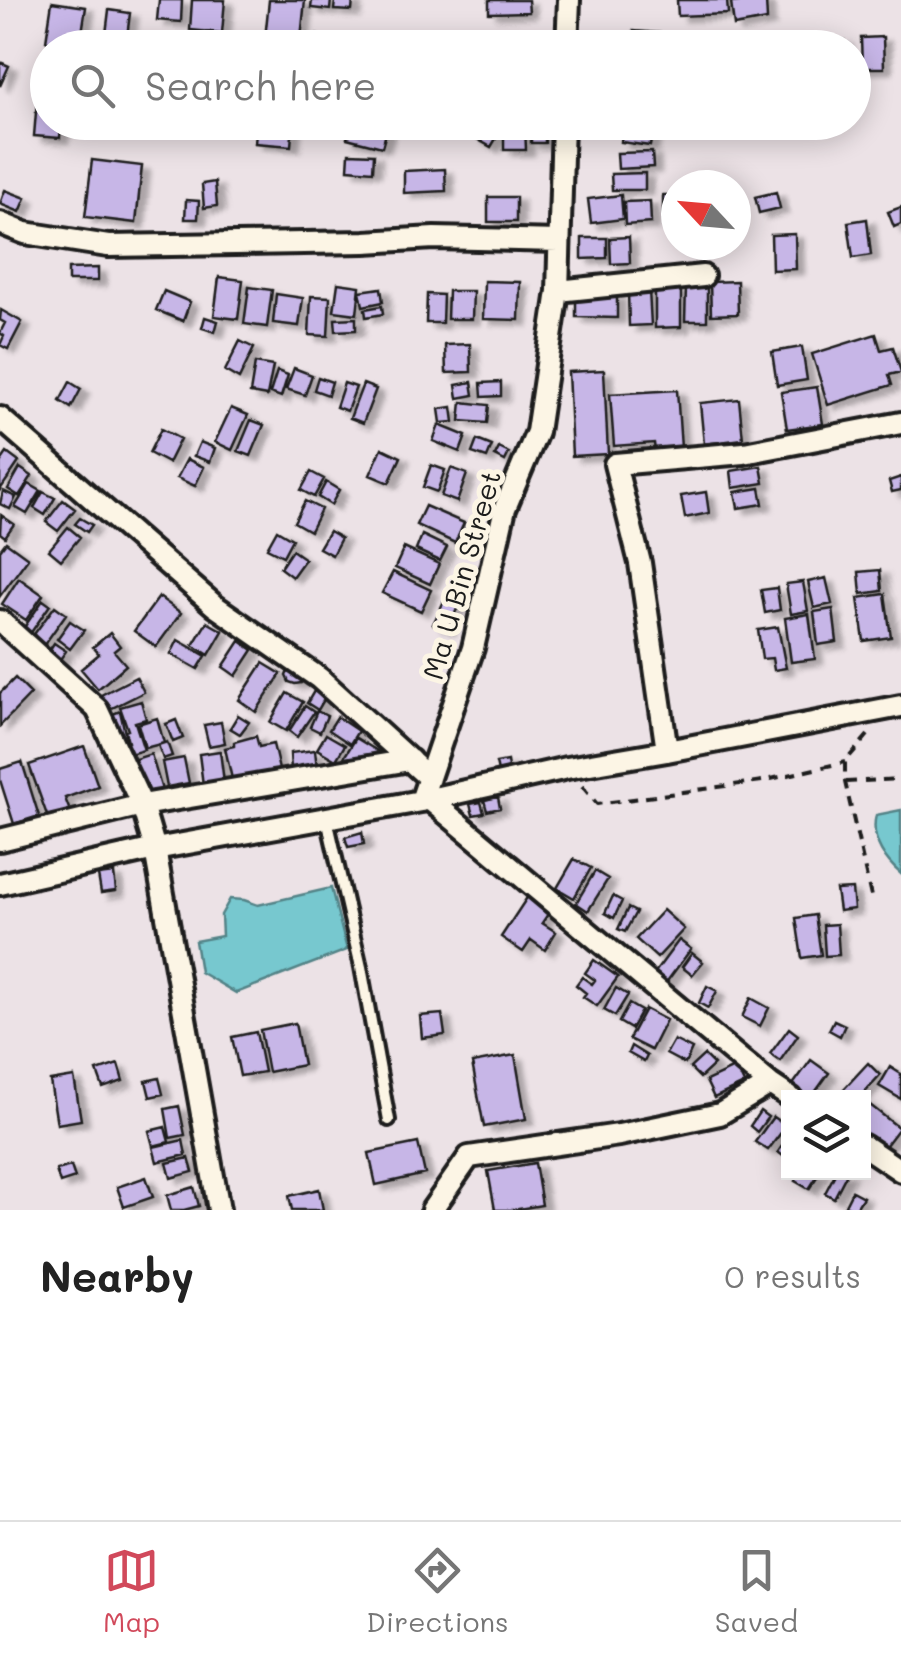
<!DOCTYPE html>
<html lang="en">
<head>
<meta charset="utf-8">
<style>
	:root { --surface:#fff; --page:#f2f2f2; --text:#222; --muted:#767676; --line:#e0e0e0; --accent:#d1495b }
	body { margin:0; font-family:Mali,sans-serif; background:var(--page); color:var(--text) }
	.controls { position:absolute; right:30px; bottom:30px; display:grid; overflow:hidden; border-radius:0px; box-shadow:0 5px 25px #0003 }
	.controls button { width:90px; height:90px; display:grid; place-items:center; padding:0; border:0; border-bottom:2px solid var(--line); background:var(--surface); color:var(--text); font:50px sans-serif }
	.compass { position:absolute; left:661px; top:170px; width:90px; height:90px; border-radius:50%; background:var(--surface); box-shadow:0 5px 25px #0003; rotate:296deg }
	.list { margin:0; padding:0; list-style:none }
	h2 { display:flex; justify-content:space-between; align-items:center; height:130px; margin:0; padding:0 40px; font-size:42px }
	h2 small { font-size:32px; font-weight:400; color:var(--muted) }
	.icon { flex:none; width:55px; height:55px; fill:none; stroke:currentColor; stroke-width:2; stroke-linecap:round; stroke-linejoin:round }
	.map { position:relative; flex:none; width:901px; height:1210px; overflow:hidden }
	.search { position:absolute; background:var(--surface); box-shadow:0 5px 25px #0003; left:30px; right:30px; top:30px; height:110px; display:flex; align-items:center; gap:25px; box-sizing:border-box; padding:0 35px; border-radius:55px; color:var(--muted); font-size:38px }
	.sheet { height:310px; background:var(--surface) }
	nav { display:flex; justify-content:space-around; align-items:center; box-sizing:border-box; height:140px; border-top:2px solid var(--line); background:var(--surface); font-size:28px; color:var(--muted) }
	nav a { display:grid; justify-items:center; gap:5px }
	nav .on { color:var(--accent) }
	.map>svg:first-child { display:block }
</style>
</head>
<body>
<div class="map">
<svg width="901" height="1210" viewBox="0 0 901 1210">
	<defs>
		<filter id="shadow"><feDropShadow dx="8" dy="5" stdDeviation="2.5" flood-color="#0004"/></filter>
	</defs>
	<rect width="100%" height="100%" fill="#ece2e6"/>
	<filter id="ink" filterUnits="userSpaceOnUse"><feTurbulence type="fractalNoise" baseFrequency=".01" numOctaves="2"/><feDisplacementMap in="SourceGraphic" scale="20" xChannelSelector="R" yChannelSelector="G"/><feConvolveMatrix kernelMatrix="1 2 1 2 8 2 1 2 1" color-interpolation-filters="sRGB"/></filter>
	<g filter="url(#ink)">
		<!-- water -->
		<path fill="#77c8cf" stroke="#538387" stroke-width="2.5" d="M901 810V874C884 859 870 839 876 815Z
			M331 888 347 950 236 993 200 972 195 941 222 936 221 915 230 899 244 900 258 905Z"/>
		<!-- building -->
		<path fill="#c7b6e7" stroke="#1c1c1c" stroke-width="2.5" filter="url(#shadow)" d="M159 0H182L181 22 157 20Z
			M192 0H225L222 33 190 30Z
			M269 0H305L300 48H264Z
			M312 0H331L330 10 311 8Z
			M335 0H353L352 11 334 10Z
			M489 0H528L529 12 489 13Z
			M677 0H727L728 14 678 16Z
			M754 0H766L767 20 734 26 731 3Z
			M52 2 86 7 80 46 46 41Z
			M109 10 130 13 126 45 105 42Z
			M633 31 687 35 686 48H632Z
			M306 34 338 37 337 48H304Z
			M883 37 884 68H862L861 38Z
			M844 40V48H825V41Z
			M0 62 9 66 0 86Z
			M37 100H48V122H61L60 138 34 136Z
			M257 122H293L291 146 255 143Z
			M351 122 389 123 382 147 347 138Z
			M623 122H654L650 146 621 142Z
			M484 123 500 132 491 147 475 138Z
			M504 125H525L526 150H504Z
			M531 126H545V143H531Z
			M652 152 653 167 618 169 617 153Z
			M349 153 374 154 373 171 348 169Z
			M92 160 142 166 136 223 85 217Z
			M445 169 446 191 404 193V171Z
			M645 173V190H612L611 174Z
			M215 182 217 206 204 208 202 184Z
			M5 190 26 198 20 212 0 204Z
			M776 192 780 208 759 213 755 197Z
			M621 195 623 219 591 223 588 199Z
			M663 195H676V219L663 220Z
			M488 197H516V222H488Z
			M186 200 199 201 198 219H185Z
			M650 201 651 223 625 225 624 202Z
			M901 207V224L894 227 888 212Z
			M867 219 871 255 853 258 848 222Z
			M795 234 796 269 772 270 771 235Z
			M629 237 630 263 611 264 610 238Z
			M582 238H607V258L582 259Z
			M98 268V281H68V269Z
			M219 277 243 280 238 319 214 316Z
			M484 281 520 282 519 320 483 319Z
			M737 281 738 314 711 315 710 282Z
			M338 283 360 286 357 314 334 311Z
			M249 287 272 290 267 327 244 324Z
			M686 287H707V321H685Z
			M381 288 383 302 363 306 360 291Z
			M655 289H681V327L655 328Z
			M649 290 651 325 629 326 628 291Z
			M164 291 190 302 183 321 156 310Z
			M448 291H473L472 319H447Z
			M276 294 303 298 299 326 273 323Z
			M427 294 443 295 442 323H426Z
			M576 295H617V318L576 317Z
			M311 296 330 297 328 336 309 335Z
			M382 306 383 314 366 317 365 309Z
			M1 310 22 322 8 349 0 345 4 336 0 333 5 323 0 320Z
			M205 317 218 321 215 332 202 328Z
			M356 318V330L336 331 335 319Z
			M876 334 881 350 893 347 901 372 889 375 892 385 828 405 812 354Z
			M240 341 254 348 239 379 225 371Z
			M470 344 471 372 446 373 445 345Z
			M802 347 807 380 777 385 772 352Z
			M255 363 273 366 267 396 250 393Z
			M294 368 312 375 305 395 286 389Z
			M604 370 608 454 572 456 568 372Z
			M277 371 288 375 281 397 270 393Z
			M318 377 332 382 328 395 314 390Z
			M70 382 81 389 71 408 60 401Z
			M472 382 474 395 458 398 456 385Z
			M501 382V396L482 397 481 383Z
			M344 383 356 387 347 411 336 407Z
			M363 384 376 389 363 423 350 418Z
			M817 387 823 424 787 429 781 392Z
			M677 390 681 448 655 451 654 443 614 446 610 394Z
			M739 399 743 439 704 444 700 403Z
			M462 402 489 405 487 423 460 421Z
			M452 407 454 422 441 423 439 409Z
			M231 408 248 415 232 450 215 442Z
			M251 420 264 425 251 456 238 451Z
			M439 425 466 436 460 452 433 441Z
			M161 429 180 439 168 463 149 453Z
			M477 440 492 446 487 458 472 453Z
			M200 442 215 448 210 462 194 456Z
			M382 448 401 457 389 483 370 475Z
			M499 448 509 453 505 461 495 456Z
			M7 453 19 462 0 490V463Z
			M187 459 204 467 195 486 177 478Z
			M431 465 445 470 437 492 423 487Z
			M761 466 764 483 733 488 731 471Z
			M20 468 32 476 19 496 8 489Z
			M451 468 467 474 457 502 441 496Z
			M311 472 324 479 314 497 301 490Z
			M901 477V490L892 492 889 481Z
			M326 482 339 490 331 505 318 497Z
			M29 484 41 491 27 514 15 507Z
			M760 488 763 504 738 508 735 492Z
			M3 491 16 497 10 509 0 504Z
			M43 492 55 498 45 515 34 508Z
			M706 492 709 513 685 518 681 496Z
			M63 500 75 509 58 531 46 522Z
			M305 501 321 509 310 531 294 522Z
			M425 506 464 523 455 543 416 525Z
			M1 515 14 524 5 537 0 533Z
			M80 518 92 525 87 532 75 524Z
			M68 527 80 537 61 560 49 550Z
			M277 530 292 539 283 556 267 548Z
			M329 531 341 538 332 555 319 548Z
			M422 535 447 547 440 561 416 550Z
			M6 542 28 558 0 596V550Z
			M404 548 439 564 430 584 395 568Z
			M292 550 305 559 292 577 280 568Z
			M880 570 882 591 861 594 859 572Z
			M393 572 431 590 421 611 382 593Z
			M19 578 43 595 26 620 2 604Z
			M826 578 832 604 814 608 808 582Z
			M803 582 808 611 791 614 786 584Z
			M777 588 780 610 765 613 761 590Z
			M885 594 891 637 864 641 858 598Z
			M159 597 181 613 156 647 134 631Z
			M43 600 50 605 30 634 23 629Z
			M444 601 458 607 447 630 433 624Z
			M55 606 66 614 44 645 32 637Z
			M833 609 837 642 818 645 814 612Z
			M809 614 815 659 791 662 785 618Z
			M70 621 84 630 70 649 57 639Z
			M207 622 223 631 209 655 193 645Z
			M778 627 786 668 774 670 772 658 762 659 758 630Z
			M110 633 120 646 114 651 126 665 98 689 81 669 99 654 93 647Z
			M178 640 206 656 198 669 171 654Z
			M240 641 253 650 236 676 223 667Z
			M54 643 66 651 58 662 47 654Z
			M263 663 281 674 256 712 239 700Z
			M289 668 304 678 301 683 295 684 289 682 286 676Z
			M136 677 144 692 108 710 101 695Z
			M15 678 31 694 0 726V693Z
			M314 691 325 698 318 710 307 703Z
			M287 693 303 702 286 731 270 722Z
			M141 701 146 719 135 722 144 750 126 755 123 744 128 742 125 731 128 730 120 707Z
			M305 706 314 712 297 737 289 731Z
			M120 711 127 742 118 745 106 717Z
			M317 711 327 716 320 732 310 727Z
			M238 715 249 722 240 734 230 728Z
			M337 717 358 731 350 744 329 730Z
			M157 718 164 743 145 748 138 724Z
			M176 720 183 738 173 742 166 724Z
			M221 722 225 743 209 746 204 725Z
			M326 734 345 745 336 760 317 749Z
			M256 736 259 747 273 744 280 774 244 783 242 776 232 779 225 748 234 746V742Z
			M356 738 379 752 375 762H341Z
			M167 742 172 756 163 759 158 745Z
			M84 746 98 786 65 798 71 814 49 821 29 765Z
			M315 750 317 768 291 771 290 753Z
			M220 751 224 782 203 785 199 754Z
			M151 754 162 790 143 796 132 760Z
			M184 758 189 783 167 787 162 762Z
			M507 761 509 774 499 776 496 763Z
			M22 762 39 816 14 824 0 780V769Z
			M498 797 500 808 487 811 484 800Z
			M481 802 484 813 473 815 470 804Z
			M362 832 364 844 348 847 345 837Z
			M574 859 591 868 574 898 557 888Z
			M595 871 608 879 588 911 576 903Z
			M114 873 116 891 101 893 98 875Z
			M852 889 854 909 839 911 836 890Z
			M528 896 550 911 542 923 556 932 545 950 531 940 523 952 501 937Z
			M613 896 622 901 614 918 605 913Z
			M628 908 636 912 625 932 618 929Z
			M663 910 684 929 657 958 636 939Z
			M815 915 821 955 802 958 796 918Z
			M837 924 839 955 825 956 823 925Z
			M679 940 691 949 665 984 653 975Z
			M692 953 703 962 692 975 682 967Z
			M594 960 618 977 597 1006 583 997 586 993 576 985 582 977 592 984 595 980 585 973Z
			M707 986 717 991 708 1008 699 1003Z
			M616 988 628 995 615 1016 604 1010Z
			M751 998 769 1008 760 1026 742 1017Z
			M629 1004 641 1011 631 1029 619 1022Z
			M645 1009 666 1020 651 1050 629 1039Z
			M442 1014 445 1035 422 1038 420 1016Z
			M834 1020 845 1025 840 1036 829 1030Z
			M295 1023 303 1065 268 1072 260 1030Z
			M789 1028 798 1035 780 1061 770 1054Z
			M256 1032 264 1072 240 1076 232 1037Z
			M674 1040 692 1049 685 1064 666 1054Z
			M631 1046 647 1056 644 1062 628 1053Z
			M515 1055 526 1119 484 1127 472 1063Z
			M704 1055 714 1065 700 1078 690 1068Z
			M811 1060 829 1073 811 1098H808L792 1086Z
			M868 1063 880 1075 859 1098H852L843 1090Z
			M118 1064 123 1081 103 1088 97 1071Z
			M736 1067 744 1084 714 1098 706 1081Z
			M890 1067 901 1074V1099L879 1086Z
			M74 1077 81 1120 57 1124 50 1081Z
			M159 1078 163 1094 150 1097 146 1081Z
			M865 1101 899 1128 883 1149 864 1133Z
			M179 1106 185 1135 170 1138 165 1109Z
			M760 1111 768 1117 757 1132 750 1126Z
			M773 1117 786 1126 768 1150 755 1142Z
			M165 1127 169 1142 153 1146 149 1131Z
			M788 1137V1160L778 1152Z
			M183 1140 186 1155 157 1162 153 1147Z
			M418 1143 425 1174 376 1185 369 1153Z
			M189 1158 193 1172 171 1178 167 1163Z
			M535 1163 542 1205 513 1210H495L488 1171Z
			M71 1166 75 1178 60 1183 56 1170Z
			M800 1172H820L809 1189 795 1181Z
			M836 1172 847 1173 834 1198 825 1193Z
			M146 1177 153 1197 124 1207 117 1187Z
			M194 1187 199 1206 184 1210H171L167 1195Z
			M319 1189 323 1210H292L289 1196Z
			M852 1191 863 1197 855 1210 845 1205Z"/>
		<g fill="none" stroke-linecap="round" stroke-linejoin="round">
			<defs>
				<path id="lane" d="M327 819 361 967 389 1120"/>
				<path id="street" d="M567 48 569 0
					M0 223 25 233 108 246 365 242 434 238 559 241
					M558 291 703 276
					M0 418 215 606 319 678 429 778
					M0 621 97 709 142 805 155 849 219 1210
					M667 751 640 563 615 464 744 453 901 423
					M429 799 770 1084 791 1098
					M421 801 473 648 505 508 537 432 558 291 563 122
					M0 840 142 805 410 760
					M0 884 155 849 421 801 567 768 667 751 901 706
					M864 1146 901 1171
					M432 1210 469 1157 619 1135 720 1114 770 1084"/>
			</defs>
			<!-- lane casing -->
			<use href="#lane" stroke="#1c1c1c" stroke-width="18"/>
			<!-- street casing -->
			<use href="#street" stroke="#1c1c1c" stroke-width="28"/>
			<!-- path -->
			<path stroke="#1c1c1c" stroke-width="4" stroke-dasharray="10 8" stroke-linecap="butt" d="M868 735 845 762V782L872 901
				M846 782 901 779
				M582 786 597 804 762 781 845 762"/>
			<!-- lane -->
			<use href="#lane" stroke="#fcf5e5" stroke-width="10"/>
			<!-- street -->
			<use href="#street" stroke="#fcf5e5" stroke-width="20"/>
		</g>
	</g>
	<g text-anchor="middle" stroke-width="10" stroke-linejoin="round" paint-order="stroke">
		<!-- street labels -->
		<g font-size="28" fill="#1c1c1c" stroke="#fcf5e5">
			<text transform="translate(462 575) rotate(-74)" y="10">Ma U Bin Street</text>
		</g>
	</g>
</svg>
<div class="controls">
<button><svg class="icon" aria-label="layers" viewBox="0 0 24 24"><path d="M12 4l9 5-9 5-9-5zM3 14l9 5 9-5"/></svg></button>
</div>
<svg class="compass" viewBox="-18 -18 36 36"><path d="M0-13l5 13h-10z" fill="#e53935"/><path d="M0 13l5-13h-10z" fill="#767676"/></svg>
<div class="search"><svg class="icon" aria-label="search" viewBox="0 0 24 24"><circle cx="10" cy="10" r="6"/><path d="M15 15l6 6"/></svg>Search here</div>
</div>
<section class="sheet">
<h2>Nearby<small>0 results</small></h2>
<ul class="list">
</ul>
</section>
<nav>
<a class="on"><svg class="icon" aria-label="map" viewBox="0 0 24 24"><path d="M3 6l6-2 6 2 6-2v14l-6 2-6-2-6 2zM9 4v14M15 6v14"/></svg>Map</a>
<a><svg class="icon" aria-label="directions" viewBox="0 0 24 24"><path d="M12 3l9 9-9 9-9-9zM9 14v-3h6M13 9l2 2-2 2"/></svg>Directions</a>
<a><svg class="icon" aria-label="saved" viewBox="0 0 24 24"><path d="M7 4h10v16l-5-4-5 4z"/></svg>Saved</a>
</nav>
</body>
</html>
